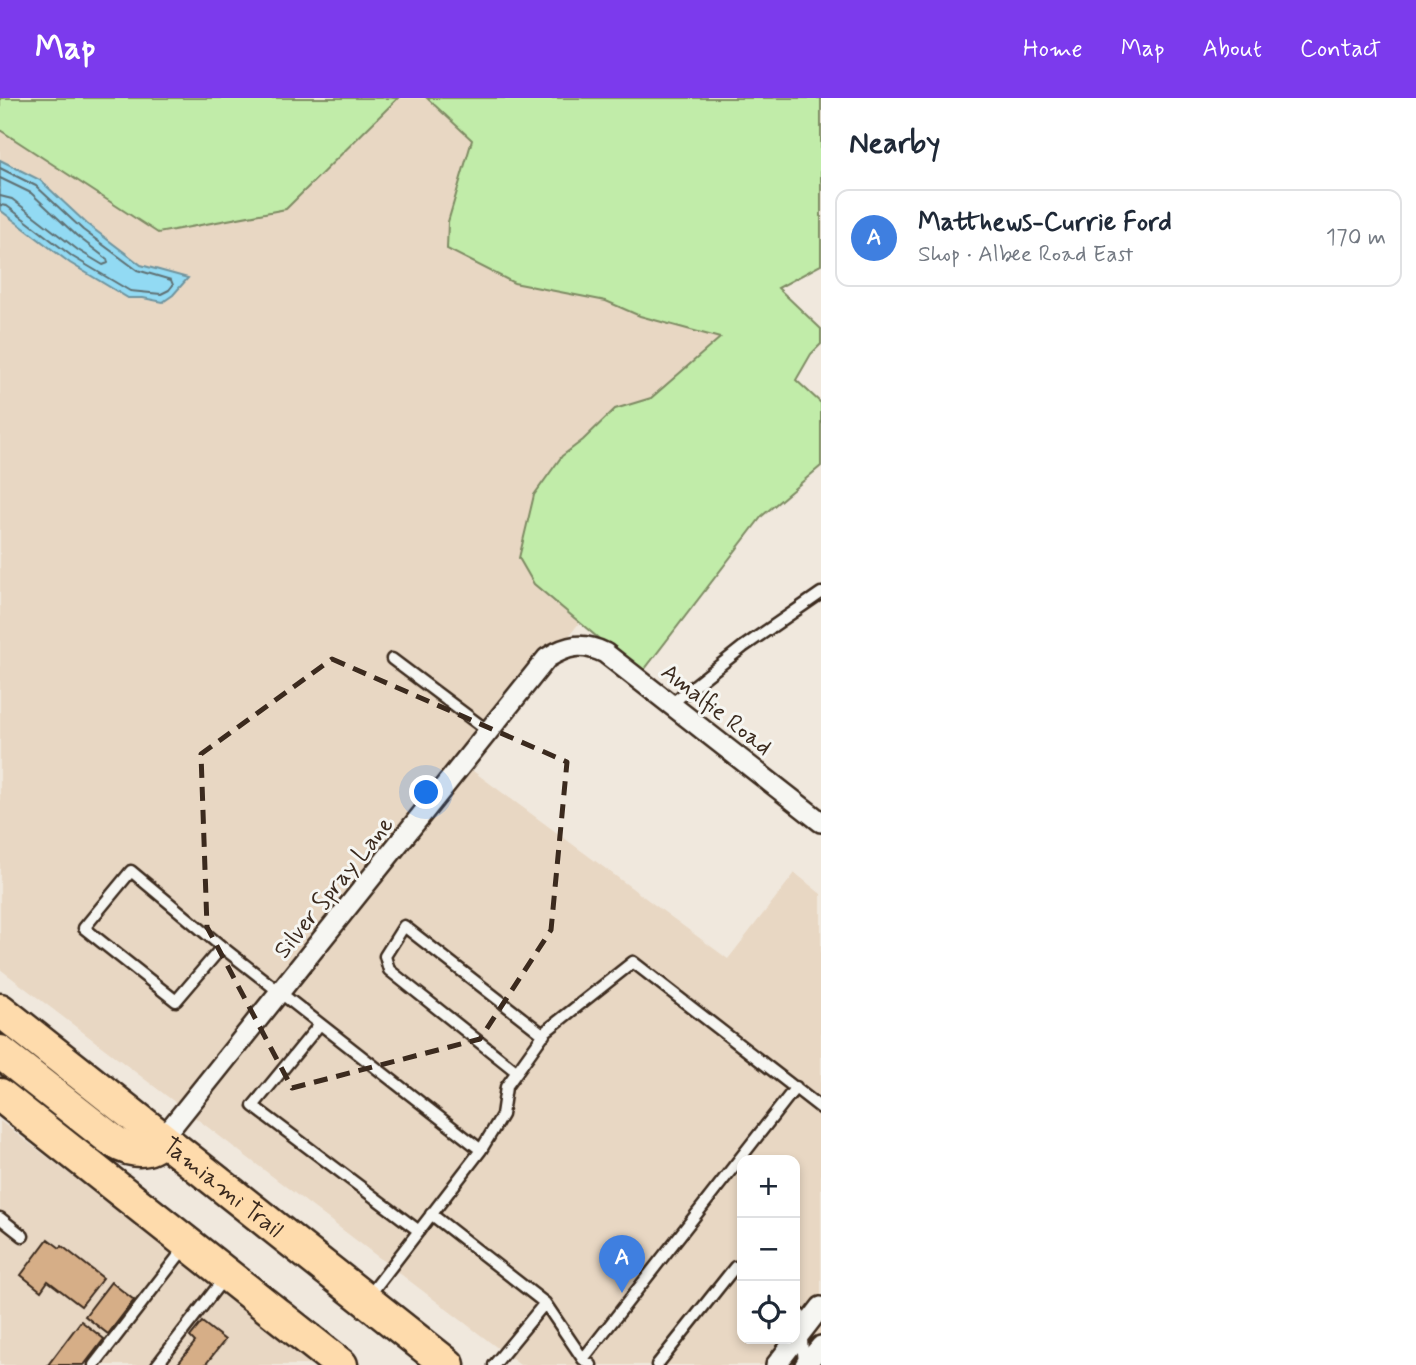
<!DOCTYPE html>
<html lang="en">
<head>
<meta charset="utf-8">
<style>
	:root { --surface:#fff; --page:#f6f6f7; --text:#1f2937; --muted:#747a83; --line:#e0e1e3; --accent:#7c3aed }
	body { margin:0; font-family:Mynerve,sans-serif; background:var(--page); color:var(--text) }
	.controls { position:absolute; right:21px; bottom:21px; display:grid; overflow:hidden; border-radius:14px; box-shadow:0 4px 10px #0003 }
	.controls button { width:63px; height:63px; display:grid; place-items:center; padding:0; border:0; border-bottom:2px solid var(--line); background:var(--surface); color:var(--text); font:35px sans-serif }
	.you { position:absolute; left:427px; top:695px; width:24px; height:24px; margin:-18px; border:5px solid #fff; border-radius:50%; background:#1a73e8; box-shadow:0 0 0 10px #1a73e833 }
	.badge { display:grid; place-items:center; width:46px; height:46px; border-radius:50%; background:var(--accent); color:#fff; font-size:23px; font-weight:700 }
	.pin { position:absolute; translate:-50% -58px; filter:drop-shadow(0 2px 4px #0008) }
	.pin::after { content:''; position:absolute; top:37px; width:24px; height:21px; background:inherit; clip-path:polygon(0 0,100% 0,50% 100%) }
	.list { margin:0; padding:0; list-style:none }
	h2 { display:flex; justify-content:space-between; align-items:center; height:91px; margin:0; padding:0 28px; font-size:30px }
	h2 small { font-size:23px; font-weight:400; color:var(--muted) }
	.list li { display:grid; grid-template-columns:46px 1fr auto; gap:21px; align-items:center; box-sizing:border-box; height:98px; margin:0 14px 14px; padding:0 14px; border:2px solid var(--line); border-radius:14px }
	.list b { display:block; font-size:26px; white-space:nowrap }
	.list p { margin:0; font-size:23px; white-space:nowrap; color:var(--muted) }
	.list em { font-size:23px; font-style:normal; color:var(--muted) }
	.icon { flex:none; width:38px; height:38px; fill:none; stroke:currentColor; stroke-width:2; stroke-linecap:round; stroke-linejoin:round }
	.map { position:relative; flex:none; width:821px; height:1267px; overflow:hidden }
	header { display:flex; align-items:center; gap:42px; box-sizing:border-box; height:98px; padding:0 35px; background:var(--accent); color:#fff }
	header strong { font-size:33px }
	nav { display:flex; gap:38px; margin-inline-start:auto; font-size:24px }
	main { display:flex }
	aside { flex:1; background:var(--surface) }
	.map>svg:first-child { display:block }
</style>
</head>
<body>
<header>
<strong>Map</strong>
<nav><a>Home</a><a>Map</a><a>About</a><a>Contact</a></nav>
</header>
<main>
<div class="map">
<svg width="821" height="1267" viewBox="0 0 821 1267">
	<rect width="100%" height="100%" fill="#f0e8dd"/>
	<filter id="ink" filterUnits="userSpaceOnUse"><feTurbulence type="fractalNoise" baseFrequency=".0143" numOctaves="2"/><feDisplacementMap in="SourceGraphic" scale="14" xChannelSelector="R" yChannelSelector="G"/><feConvolveMatrix kernelMatrix="1 2 1 2 8 2 1 2 1" color-interpolation-filters="sRGB"/></filter>
	<g filter="url(#ink)">
		<!-- built -->
		<path fill="#e8d7c3" fill-rule="evenodd" d="M398 0H427L472 42 448 124 514 185 606 203 640 218 721 240 651 300 615 311 583 342 562 358 534 486 579 525 469 670 728 861 795 775 821 796V1267H818L820 1264 798 1253 792 1267H520L0 871V112L21 129 128 200H143L163 204 188 180 141 167 87 126 40 82 0 62V32L158 135 286 111ZM742 1062H795V1241H742Z
			M0 1023 320 1267H0Z"/>
		<!-- green -->
		<path fill="#c1eca9" stroke="#7e8b64" stroke-width="2" d="M0 0H398L286 111 158 135 0 32Z
			M427 0H821V167L778 190 821 231V246L811 256 796 282 821 305V368L762 418 641 576 534 486 519 460 534 397 562 358 583 342 615 311 651 300 720 240 640 218 606 203 514 185 447 151 448 124 472 42Z"/>
		<!-- water -->
		<path fill="#92daf3" stroke="#6f949e" stroke-width="2" d="M0 62 40 82 87 126 141 167 188 180 173 197 163 204 143 200H128L70 165 0 112Z"/>
		<g fill="none" stroke-linecap="round" stroke-linejoin="round">
			<!-- shore -->
			<path stroke="#5e7073" stroke-width="2" d="M0 70 36 88 83 132 137 172 171 182 173 187 169 192 161 196 130 193 73 159 7 108 0 107
				M0 80 31 95 77 138 107 161 108 165 103 167 78 152 12 101 0 98"/>
		</g>
		<!-- building -->
		<path fill="#d6ae87" stroke="#3b2a1e" stroke-width="2" d="M48 1141 60 1150 62 1148 103 1180 81 1208 48 1183 41 1193 21 1177Z
			M111 1184 134 1202 108 1236 85 1218Z
			M81 1223 104 1241 84 1267H48Z
			M202 1224 225 1242 205 1267H177L195 1244 190 1239Z"/>
		<g fill="none" stroke-linecap="round" stroke-linejoin="round">
			<defs>
				<path id="service" d="M392 561 489 634
					M671 606 743 549 821 495
					M222 849 131 773 84 830 176 903 222 849 481 1052 368 1199
					M320 926 253 1008 419 1133
					M517 974 389 872 385 858 404 828 544 937
					M481 1052 502 1017 506 989 546 933 633 864 821 1010
					M431 1116 545 1205 583 1261 591 1267
					M0 1120 23 1138
					M795 1213 800 1217 804 1266
					M583 1261 796 989
					M94 1267 186 1148
					M157 1267 225 1179
					M494 1267 545 1205
					M657 1267 735 1169 742 1174"/>
				<path id="minor" d="M162 1041 547 560C568 547 582 544 605 555L821 724
					M776 1267 821 1209
					M805 1267 821 1248"/>
				<g id="primary">
					<path id="s1" d="M0 912 448 1267"/>
					<path d="M0 954 108 1039C124 1052 146 1059 162 1041"/>
					<path d="M0 997 341 1267"/>
				</g>
			</defs>
			<!-- service casing -->
			<use href="#service" stroke="#3b2a1e" stroke-width="15"/>
			<!-- minor casing -->
			<use href="#minor" stroke="#3b2a1e" stroke-width="24"/>
			<!-- primary casing -->
			<use href="#primary" stroke="#3b2a1e" stroke-width="37"/>
			<!-- service -->
			<use href="#service" stroke="#f6f6f2" stroke-width="10"/>
			<!-- minor -->
			<use href="#minor" stroke="#f6f6f2" stroke-width="19"/>
			<!-- primary -->
			<use href="#primary" stroke="#fedbac" stroke-width="32"/>
		</g>
	</g>
	<!-- marked area -->
	<path fill="none" stroke="#3b2a1e" stroke-width="5" stroke-dasharray="14 9" stroke-linejoin="round" d="M332 561 567 664 551 832 480 941 292 990 207 829 201 656Z"/>
	<g text-anchor="middle" stroke-width="6" stroke-linejoin="round" paint-order="stroke">
		<!-- street labels -->
		<g font-size="24" fill="#3b2a1e" stroke="#f6f6f2">
			<text transform="translate(717 611) rotate(38)" y="8">Amalfie Road</text>
			<text transform="translate(333 789) rotate(-51)" y="8">Silver Spray Lane</text>
			<text dy="8" stroke="none"><textPath href="#s1" startOffset="285">Tamiami Trail</textPath></text>
		</g>
	</g>
</svg>
<div class="controls">
<button>+</button>
<button>−</button>
<button><svg class="icon" aria-label="locate" viewBox="0 0 24 24"><circle cx="12" cy="12" r="6"/><path d="M12 2v4M12 18v4M2 12h4M18 12h4"/></svg></button>
</div>
<div class="you"></div>
<div class="pin badge" style="left:622px;top:1195px;background:#3f7fe0">A</div>
</div>
<aside>
<h2>Nearby<small></small></h2>
<ul class="list">
<li><span class="badge" style="background:#3f7fe0">A</span><div><b>Matthews-Currie Ford</b><p>Shop · Albee Road East</p></div><em>170 m</em></li>
</ul>
</aside>
</main>
</body>
</html>
